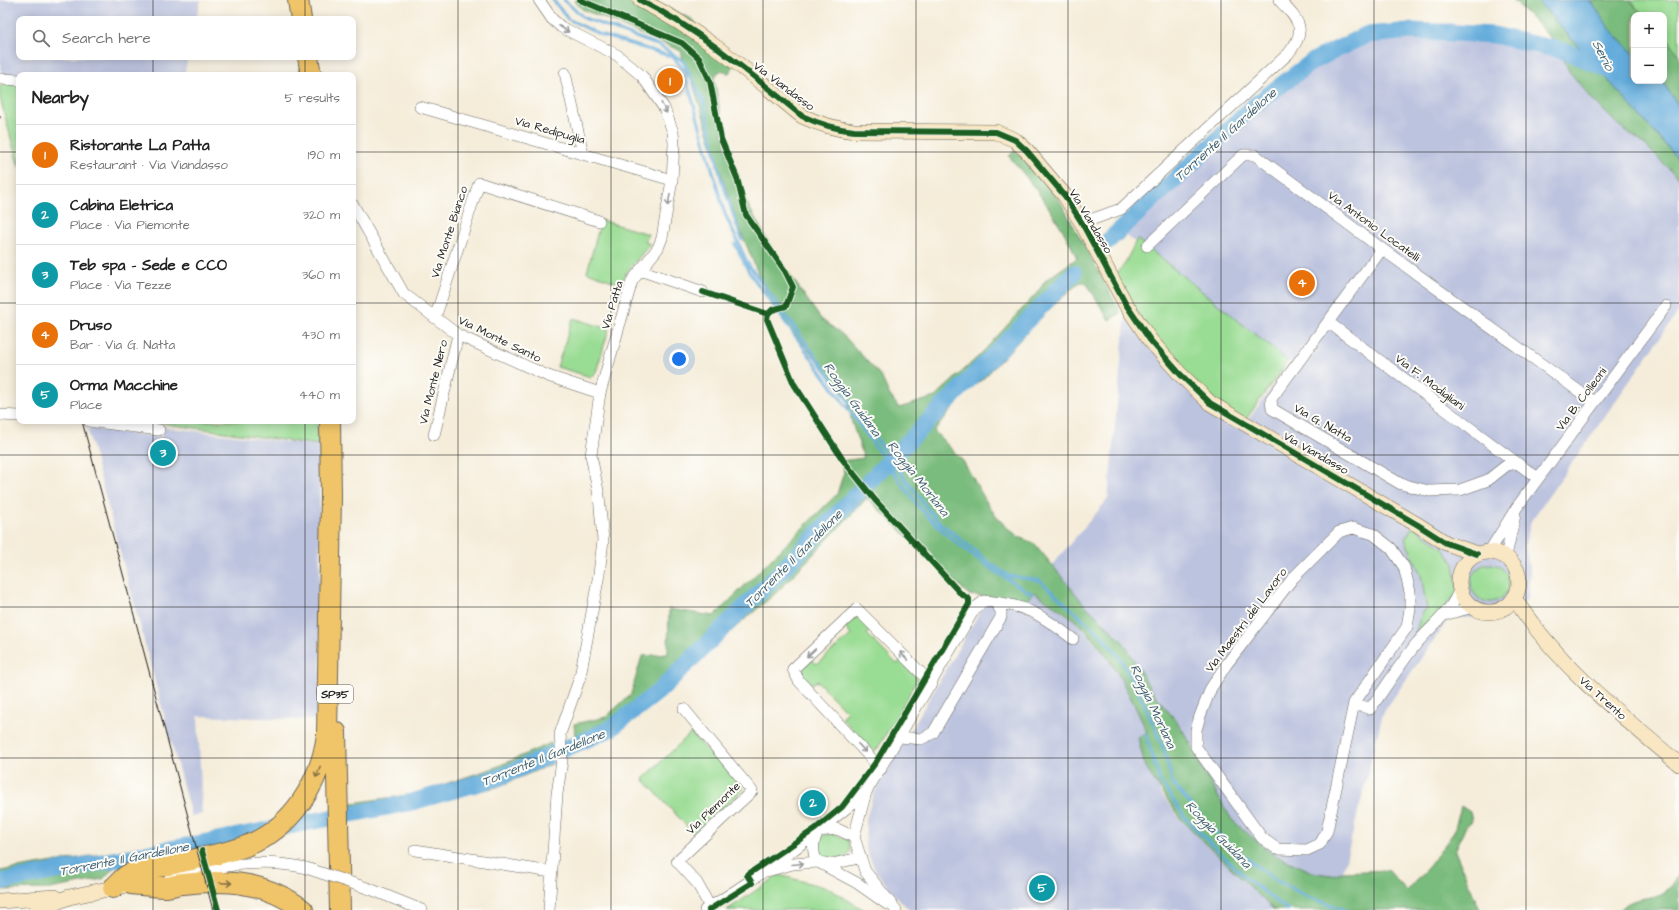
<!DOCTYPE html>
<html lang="en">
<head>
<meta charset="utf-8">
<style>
	:root { --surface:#fff; --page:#f6f6f6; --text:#222; --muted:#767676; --line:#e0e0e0; --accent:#b45309 }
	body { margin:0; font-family:"Architects Daughter",sans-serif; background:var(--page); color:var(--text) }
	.controls { position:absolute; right:12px; top:12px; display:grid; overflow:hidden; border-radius:8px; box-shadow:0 2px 10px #0003 }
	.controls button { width:36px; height:36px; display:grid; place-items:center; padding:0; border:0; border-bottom:1px solid var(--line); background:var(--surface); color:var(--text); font:20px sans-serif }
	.you { position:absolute; left:679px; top:359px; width:14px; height:14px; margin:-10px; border:3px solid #fff; border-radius:50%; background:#1a73e8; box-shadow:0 0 0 6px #1a73e833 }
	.badge { display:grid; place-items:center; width:26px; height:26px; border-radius:50%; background:var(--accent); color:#fff; font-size:13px; font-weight:700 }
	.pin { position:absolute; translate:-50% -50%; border:2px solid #fff; box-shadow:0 1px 4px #0006 }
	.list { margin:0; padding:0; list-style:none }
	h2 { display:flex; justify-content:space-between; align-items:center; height:52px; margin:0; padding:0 16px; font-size:17px }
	h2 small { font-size:13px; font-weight:400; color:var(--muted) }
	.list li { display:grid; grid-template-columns:26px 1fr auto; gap:12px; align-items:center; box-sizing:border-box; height:60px; padding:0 16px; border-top:1px solid var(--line) }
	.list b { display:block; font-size:15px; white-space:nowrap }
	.list p { margin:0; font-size:13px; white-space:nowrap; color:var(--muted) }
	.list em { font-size:13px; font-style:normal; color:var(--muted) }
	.icon { flex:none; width:22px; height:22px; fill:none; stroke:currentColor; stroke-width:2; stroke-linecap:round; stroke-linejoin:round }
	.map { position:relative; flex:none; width:1679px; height:910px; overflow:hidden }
	.search { position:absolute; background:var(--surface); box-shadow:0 2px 10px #0003; left:16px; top:16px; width:340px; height:44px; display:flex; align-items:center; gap:10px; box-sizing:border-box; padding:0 14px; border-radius:8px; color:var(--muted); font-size:15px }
	.panel { position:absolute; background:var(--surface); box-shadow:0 2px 10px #0003; left:16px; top:72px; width:340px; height:352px; border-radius:8px }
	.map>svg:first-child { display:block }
</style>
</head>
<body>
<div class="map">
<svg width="1679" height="910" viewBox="0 0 1679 910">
	<rect width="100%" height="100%" fill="#fdfcf7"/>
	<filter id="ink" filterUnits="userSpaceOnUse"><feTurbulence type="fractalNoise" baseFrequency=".025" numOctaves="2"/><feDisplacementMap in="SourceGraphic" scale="8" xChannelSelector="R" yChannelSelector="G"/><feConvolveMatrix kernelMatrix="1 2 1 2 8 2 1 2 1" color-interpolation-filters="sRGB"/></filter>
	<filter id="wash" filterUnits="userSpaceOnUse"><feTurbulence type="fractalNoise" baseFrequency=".012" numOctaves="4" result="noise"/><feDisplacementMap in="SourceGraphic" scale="16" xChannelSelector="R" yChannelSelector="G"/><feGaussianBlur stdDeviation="0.9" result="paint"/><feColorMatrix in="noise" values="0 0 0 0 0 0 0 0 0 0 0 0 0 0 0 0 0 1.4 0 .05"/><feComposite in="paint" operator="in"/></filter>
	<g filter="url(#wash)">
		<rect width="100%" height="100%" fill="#f5edda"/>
		<!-- industrial -->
		<path fill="#bcc3de" d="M0 0H201L196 19H19V57H188L184 75H19V86L9 84 0 70Z
			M1449 23 1508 30 1557 45 1569 71 1592 99 1617 124 1644 144 1679 179V311L1531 521 1525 546 1530 572 1528 599 1502 617 1449 618 1383 713 1343 872 1331 875 1315 873 1272 854 1232 820 1203 771 1192 746 1180 726 1149 687 1124 643 1083 603 1052 565 1108 499 1127 299 1248 420 1290 363 1123 233 1246 112 1292 74 1353 38 1391 26Z
			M162 427 319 446 321 720 198 716 202 814 191 816 87 428 161 437Z
			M1034 592 1078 623 1109 659 1127 687 1147 732 1160 792 1179 818 1274 910H909L888 887 875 870 865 847 866 819 873 795 989 596Z"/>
		<!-- green -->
		<path fill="#99dc93" stroke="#5a7c58" d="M1631 0H1679V55L1664 34V15C1648 15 1639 16 1631 0Z
			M9 84 19 86V168L0 98V85Z
			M601 220 648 234 645 242 650 244 626 273 621 284 587 272Z
			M1137 239 1288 361 1244 422 1224 409 1158 347 1114 275 1124 265Z
			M573 318 609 329 596 372 591 377 557 367Z
			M160 421H317L318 445 160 423Z
			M1413 526 1442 547 1454 564 1458 593 1413 640 1423 610H1427L1421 575 1405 539Z
			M1471 583a19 19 0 1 1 38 0a19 19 0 1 1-38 0Z
			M859 615 873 629 867 634 897 664 901 660 918 679 878 748 873 752 841 717 847 712 817 681 811 684 802 674V669L811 659 817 664 851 635 845 628Z
			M691 733 744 789 694 834 643 779Z
			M834 834 848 840C857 863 836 858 820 859 818 855 817 841 821 837 824 834 830 834 834 834Z
			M779 875 828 888 864 910H727Z"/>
		<!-- forest -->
		<path fill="#7abc7d" stroke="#4b6c4c" d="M574 0H650L692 19 734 66 729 73 719 71 714 79 727 151 738 174 743 196 773 251 821 319 843 335 881 376 889 394 899 408 935 397 981 354 1037 293 1046 280 1077 258C1060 220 1036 188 1009 156L1015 150 1060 201 1121 313 1109 320 1087 284 1080 282 1045 313 983 379 968 390 934 431 963 461 990 508 1005 526 1019 537 1035 544 1083 603 1124 643 1149 687 1180 726 1192 746 1203 771 1232 820 1272 854 1315 873 1331 875 1343 872 1388 870 1407 891 1430 865 1454 832 1461 806 1470 812 1472 821 1466 826 1455 851 1480 910H1274L1180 818 1145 767 1138 737 1147 732C1129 693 1111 654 1079 624 1066 612 1048 602 1034 592L1026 601 969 595 867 498 777 592 623 723 576 750 574 724 606 717 631 694 642 656 668 654 669 609 714 616 837 494 844 472 841 461 864 458 852 423 847 397 770 303 735 217 693 84 686 72 681 51 582 9Z
			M1514 0H1537L1679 160V179L1644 144 1617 124 1592 99 1569 71 1557 45Z
			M1590 0H1631L1634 6 1645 15H1634V54L1610 29Z
			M1664 34 1679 55V106L1662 81H1664Z
			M551 743 552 764 497 787 348 821 346 804 414 794 494 768Z
			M186 840 188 850 116 866 103 879 50 889 0 890V871Z
			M1679 874V910H1620C1638 889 1662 909 1679 874Z"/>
		<!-- water -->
		<path fill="#64acdb" stroke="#40647c" d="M1537 0H1590L1610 29 1634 54V81H1662L1679 106V160Z"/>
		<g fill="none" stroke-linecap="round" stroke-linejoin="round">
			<!-- stream -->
			<path stroke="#64acdb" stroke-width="3" d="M553 0 568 19 601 35 673 57 684 70 725 214 748 264 927 508 940 523 991 564 1009 576 1039 580 1102 636 1121 660 1144 703 1164 750 1173 784 1211 827 1233 848 1274 879 1306 896 1345 910
				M564 0 584 18 660 46 683 61 704 103 721 179 742 240
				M735 244 749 272 919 507C951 542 990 570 1031 593
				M1146 735 1160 781 1187 820 1246 878 1288 910"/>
			<!-- river -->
			<path stroke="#64acdb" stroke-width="17" d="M1108 241 1256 104 1313 61 1366 35 1413 31 1494 35 1568 52 1609 70
				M0 882 408 803 500 777 610 729 658 692 786 566 1074 273"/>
		</g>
	</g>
	<g filter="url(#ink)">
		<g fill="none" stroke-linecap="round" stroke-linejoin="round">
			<defs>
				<path id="street" d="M539 0 552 19 561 27 617 55 642 76 664 108 673 132 674 144 672 180 662 238 658 248 632 281 600 393 591 455 599 496 603 540 599 574 580 677 560 734 562 761 557 794 549 910
					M565 73 583 154
					M0 79 19 80
					M420 107 672 180
					M353 205 404 294 458 335 548 376 600 393
					M1082 223 1121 209 1288 54C1309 29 1298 20 1279 0
					M1147 246 1243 155H1255L1382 249 1594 402
					M1382 249 1271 399 1272 409 1401 484 1429 491 1460 490 1488 480 1507 465 1517 463 1538 478
					M640 270 703 292
					M435 318 479 183 599 221
					M1328 322 1517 463
					M0 415 19 416
					M89 421 159 430
					M434 435 458 335
					M1353 528 1373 534 1391 548 1404 567 1410 592V609L1407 627 1354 703 1327 831 1320 844 1307 850 1277 849 1262 838 1196 747V730L1200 716 1211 688 1226 665 1293 578 1339 532Z
					M1489 552 1517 507 1666 306
					M1506 556 1515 515
					M1444 615 1473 607
					M1354 703 1370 709C1386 687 1400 664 1417 643 1432 625 1453 611 1460 587
					M684 709 752 791 677 861 697 883 710 907
					M900 737 921 739 933 733 1001 617V611L996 603
					M881 769 799 681 793 669 857 609 932 684
					M854 837 837 829 818 831C813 842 811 852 818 862L832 864 859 858
					M415 850 551 872
					M767 871 793 864 818 862 857 883 887 904
					M170 877C217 867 258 857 306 868
					M370 889 422 910
					M705 910C762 876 815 834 866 792
					M896 910 865 871 854 837 866 792 975 608 984 601C1025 604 1042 615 1073 639"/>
				<path id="secondary" d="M640 0C700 30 751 74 802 116 819 124 835 129 854 131L996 132 1015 140 1027 151 1065 196 1082 223 1125 303 1150 340 1180 374 1210 403 1418 525 1446 543 1477 554
					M1459 582a30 30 0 1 1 60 0a30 30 0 1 1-60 0Z
					M1514 598C1557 664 1619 714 1679 764
					M0 901 55 897
					M37 910 69 897 123 886"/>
				<path id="highway" d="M298 0 301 19
					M308 57 311 75
					M336 732 340 910
					M131 884C142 885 154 887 165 887 171 887 177 884 183 884 226 879 268 882 303 910
					M113 888C118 884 124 876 129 874 144 868 162 867 177 863 200 858 224 854 246 846 292 828 320 784 327 735L331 496 330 421"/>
			</defs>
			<!-- street casing -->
			<use href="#street" stroke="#68655e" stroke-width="12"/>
			<!-- secondary casing -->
			<use href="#secondary" stroke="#68655e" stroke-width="16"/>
			<!-- highway casing -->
			<use href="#highway" stroke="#68655e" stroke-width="22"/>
			<!-- street -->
			<use href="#street" stroke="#fff" stroke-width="11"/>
			<!-- secondary -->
			<use href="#secondary" stroke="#f9e7c3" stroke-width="15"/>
			<!-- highway -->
			<use href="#highway" stroke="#f0c469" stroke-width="20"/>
			<!-- tram -->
			<path stroke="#1c1c1c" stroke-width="1" d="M0 116V118
				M82 421 213 910"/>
			<defs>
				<path id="street-bridge" d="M306 868 370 889"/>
			</defs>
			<!-- street-bridge casing -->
			<use href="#street-bridge" stroke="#68655e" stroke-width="12" stroke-linecap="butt"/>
			<!-- street-bridge -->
			<use href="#street-bridge" stroke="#fff" stroke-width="11"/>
			<defs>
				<path id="cycleway" d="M580 0 682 43 699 58 710 81 721 139 737 178 746 215 785 271 793 287 786 306 772 310 768 314
					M640 0C700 30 751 74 802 116 819 124 835 129 854 131L996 132 1015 140 1027 151 1065 196 1082 223 1125 303 1150 340 1180 374 1210 403 1418 525 1446 543 1477 554
					M703 292 768 314
					M202 851 218 910
					M709 910 752 883 747 875 815 829 842 807 876 762 969 604V599L961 594 875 500 843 460 794 384 767 319 768 314"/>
			</defs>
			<!-- cycleway casing -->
			<use href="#cycleway" stroke="#fdfcf7" stroke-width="8"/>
			<!-- cycleway -->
			<use href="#cycleway" stroke="#1b5e20" stroke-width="6"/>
		</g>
		<!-- one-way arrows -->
		<defs><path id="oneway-shaft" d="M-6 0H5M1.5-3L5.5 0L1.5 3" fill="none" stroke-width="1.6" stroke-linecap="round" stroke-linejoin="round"/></defs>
		<g stroke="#999">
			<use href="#oneway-shaft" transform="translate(564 29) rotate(33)"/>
			<use href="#oneway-shaft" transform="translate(664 108) rotate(62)"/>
			<use href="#oneway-shaft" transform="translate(669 200) rotate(100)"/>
			<use href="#oneway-shaft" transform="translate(811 653) rotate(137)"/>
			<use href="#oneway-shaft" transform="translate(904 656) rotate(-135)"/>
			<use href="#oneway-shaft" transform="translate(862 748) rotate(47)"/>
			<use href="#oneway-shaft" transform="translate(798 864) rotate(-5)"/>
		</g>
		<g stroke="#867042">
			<use href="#oneway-shaft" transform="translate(318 772) rotate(111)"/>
			<use href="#oneway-shaft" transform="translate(226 883) rotate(2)"/>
		</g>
	</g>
	<!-- grid -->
	<path fill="none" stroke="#1c1c1c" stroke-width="1" stroke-opacity="0.55" d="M153 0V19M305 0V19M458 0V910M611 0V910M763 0V910M916 0V910M1068 0V910M1221 0V910M1374 0V910M1526 0V910M153 57V75M305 57V75M0 152H19M353 152H1679M0 303H19M353 303H1679M153 421V910M305 421V910M0 455H1679M0 607H1679M0 758H1679"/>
	<g text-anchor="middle" stroke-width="4" stroke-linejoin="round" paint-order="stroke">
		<!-- shield labels -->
		<rect fill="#fdfcf7" stroke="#605f5e" stroke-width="1" x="317" y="685" width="36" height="18" rx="3"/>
		<g font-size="11" font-weight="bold" fill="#1c1c1c">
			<text x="335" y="698">SP35</text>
		</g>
		<!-- street labels -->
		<g font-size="12" fill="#1c1c1c" stroke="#fdfcf7">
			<text transform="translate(784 86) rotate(37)" y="4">Via Viandasso</text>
			<text transform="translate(550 130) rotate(16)" y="4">Via Redipuglia</text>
			<text transform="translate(1091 221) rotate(59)" y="4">Via Viandasso</text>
			<text transform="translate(1374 226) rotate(36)" y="4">Via Antonio Locatelli</text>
			<text transform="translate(449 232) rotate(-72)" y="4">Via Monte Bianco</text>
			<text transform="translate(612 305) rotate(-73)" y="4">Via Patta</text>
			<text transform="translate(500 339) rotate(26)" y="4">Via Monte Santo</text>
			<text transform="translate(433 382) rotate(-76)" y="4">Via Monte Nero</text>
			<text transform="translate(1430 382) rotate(37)" y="4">Via F. Modigliani</text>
			<text transform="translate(1581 399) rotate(-53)" y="4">Via B. Colleoni</text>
			<text transform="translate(1323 423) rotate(30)" y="4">Via G. Natta</text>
			<text transform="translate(1316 453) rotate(30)" y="4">Via Viandasso</text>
			<text transform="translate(1246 620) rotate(-53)" y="4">Via Maestri del Lavoro</text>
			<text transform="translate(1603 698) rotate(42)" y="4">Via Trento</text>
			<text transform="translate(713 808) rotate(-44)" y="4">Via Piemonte</text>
		</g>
		<!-- water labels -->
		<g font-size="13" font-style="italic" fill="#3c5d72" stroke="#fdfcf7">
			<text transform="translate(1604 55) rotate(63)" y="5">Serio</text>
			<text transform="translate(1225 134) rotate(-42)" y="5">Torrente Il Gardellone</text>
			<text transform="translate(853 399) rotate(54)" y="5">Roggia Guidana</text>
			<text transform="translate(919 478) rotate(52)" y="5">Roggia Morlana</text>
			<text transform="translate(793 558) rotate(-45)" y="5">Torrente Il Gardellone</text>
			<text transform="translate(1154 706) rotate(65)" y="5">Roggia Morlana</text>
			<text transform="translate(543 757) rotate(-22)" y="5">Torrente Il Gardellone</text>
			<text transform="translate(1219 834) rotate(46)" y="5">Roggia Guidana</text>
			<text transform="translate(124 858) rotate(-11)" y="5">Torrente Il Gardellone</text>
		</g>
	</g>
</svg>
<div class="controls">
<button>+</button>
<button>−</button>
</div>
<div class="you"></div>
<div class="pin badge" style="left:670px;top:81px;background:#e8710a">1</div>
<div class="pin badge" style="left:813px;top:803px;background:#0f9aa8">2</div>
<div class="pin badge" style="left:163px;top:453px;background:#0f9aa8">3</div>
<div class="pin badge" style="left:1302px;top:283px;background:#e8710a">4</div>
<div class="pin badge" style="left:1042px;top:888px;background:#0f9aa8">5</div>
<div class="search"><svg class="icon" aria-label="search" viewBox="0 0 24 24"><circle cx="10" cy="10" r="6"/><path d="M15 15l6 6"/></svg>Search here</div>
<section class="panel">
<h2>Nearby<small>5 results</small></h2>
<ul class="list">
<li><span class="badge" style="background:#e8710a">1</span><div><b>Ristorante La Patta</b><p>Restaurant · Via Viandasso</p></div><em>190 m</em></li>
<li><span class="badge" style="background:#0f9aa8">2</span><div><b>Cabina Eletrica</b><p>Place · Via Piemonte</p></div><em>320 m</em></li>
<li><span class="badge" style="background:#0f9aa8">3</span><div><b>Teb spa - Sede e CCO</b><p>Place · Via Tezze</p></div><em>360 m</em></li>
<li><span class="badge" style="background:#e8710a">4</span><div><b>Druso</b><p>Bar · Via G. Natta</p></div><em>430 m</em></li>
<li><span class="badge" style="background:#0f9aa8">5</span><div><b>Orma Macchine</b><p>Place</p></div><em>440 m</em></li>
</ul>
</section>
</div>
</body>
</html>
